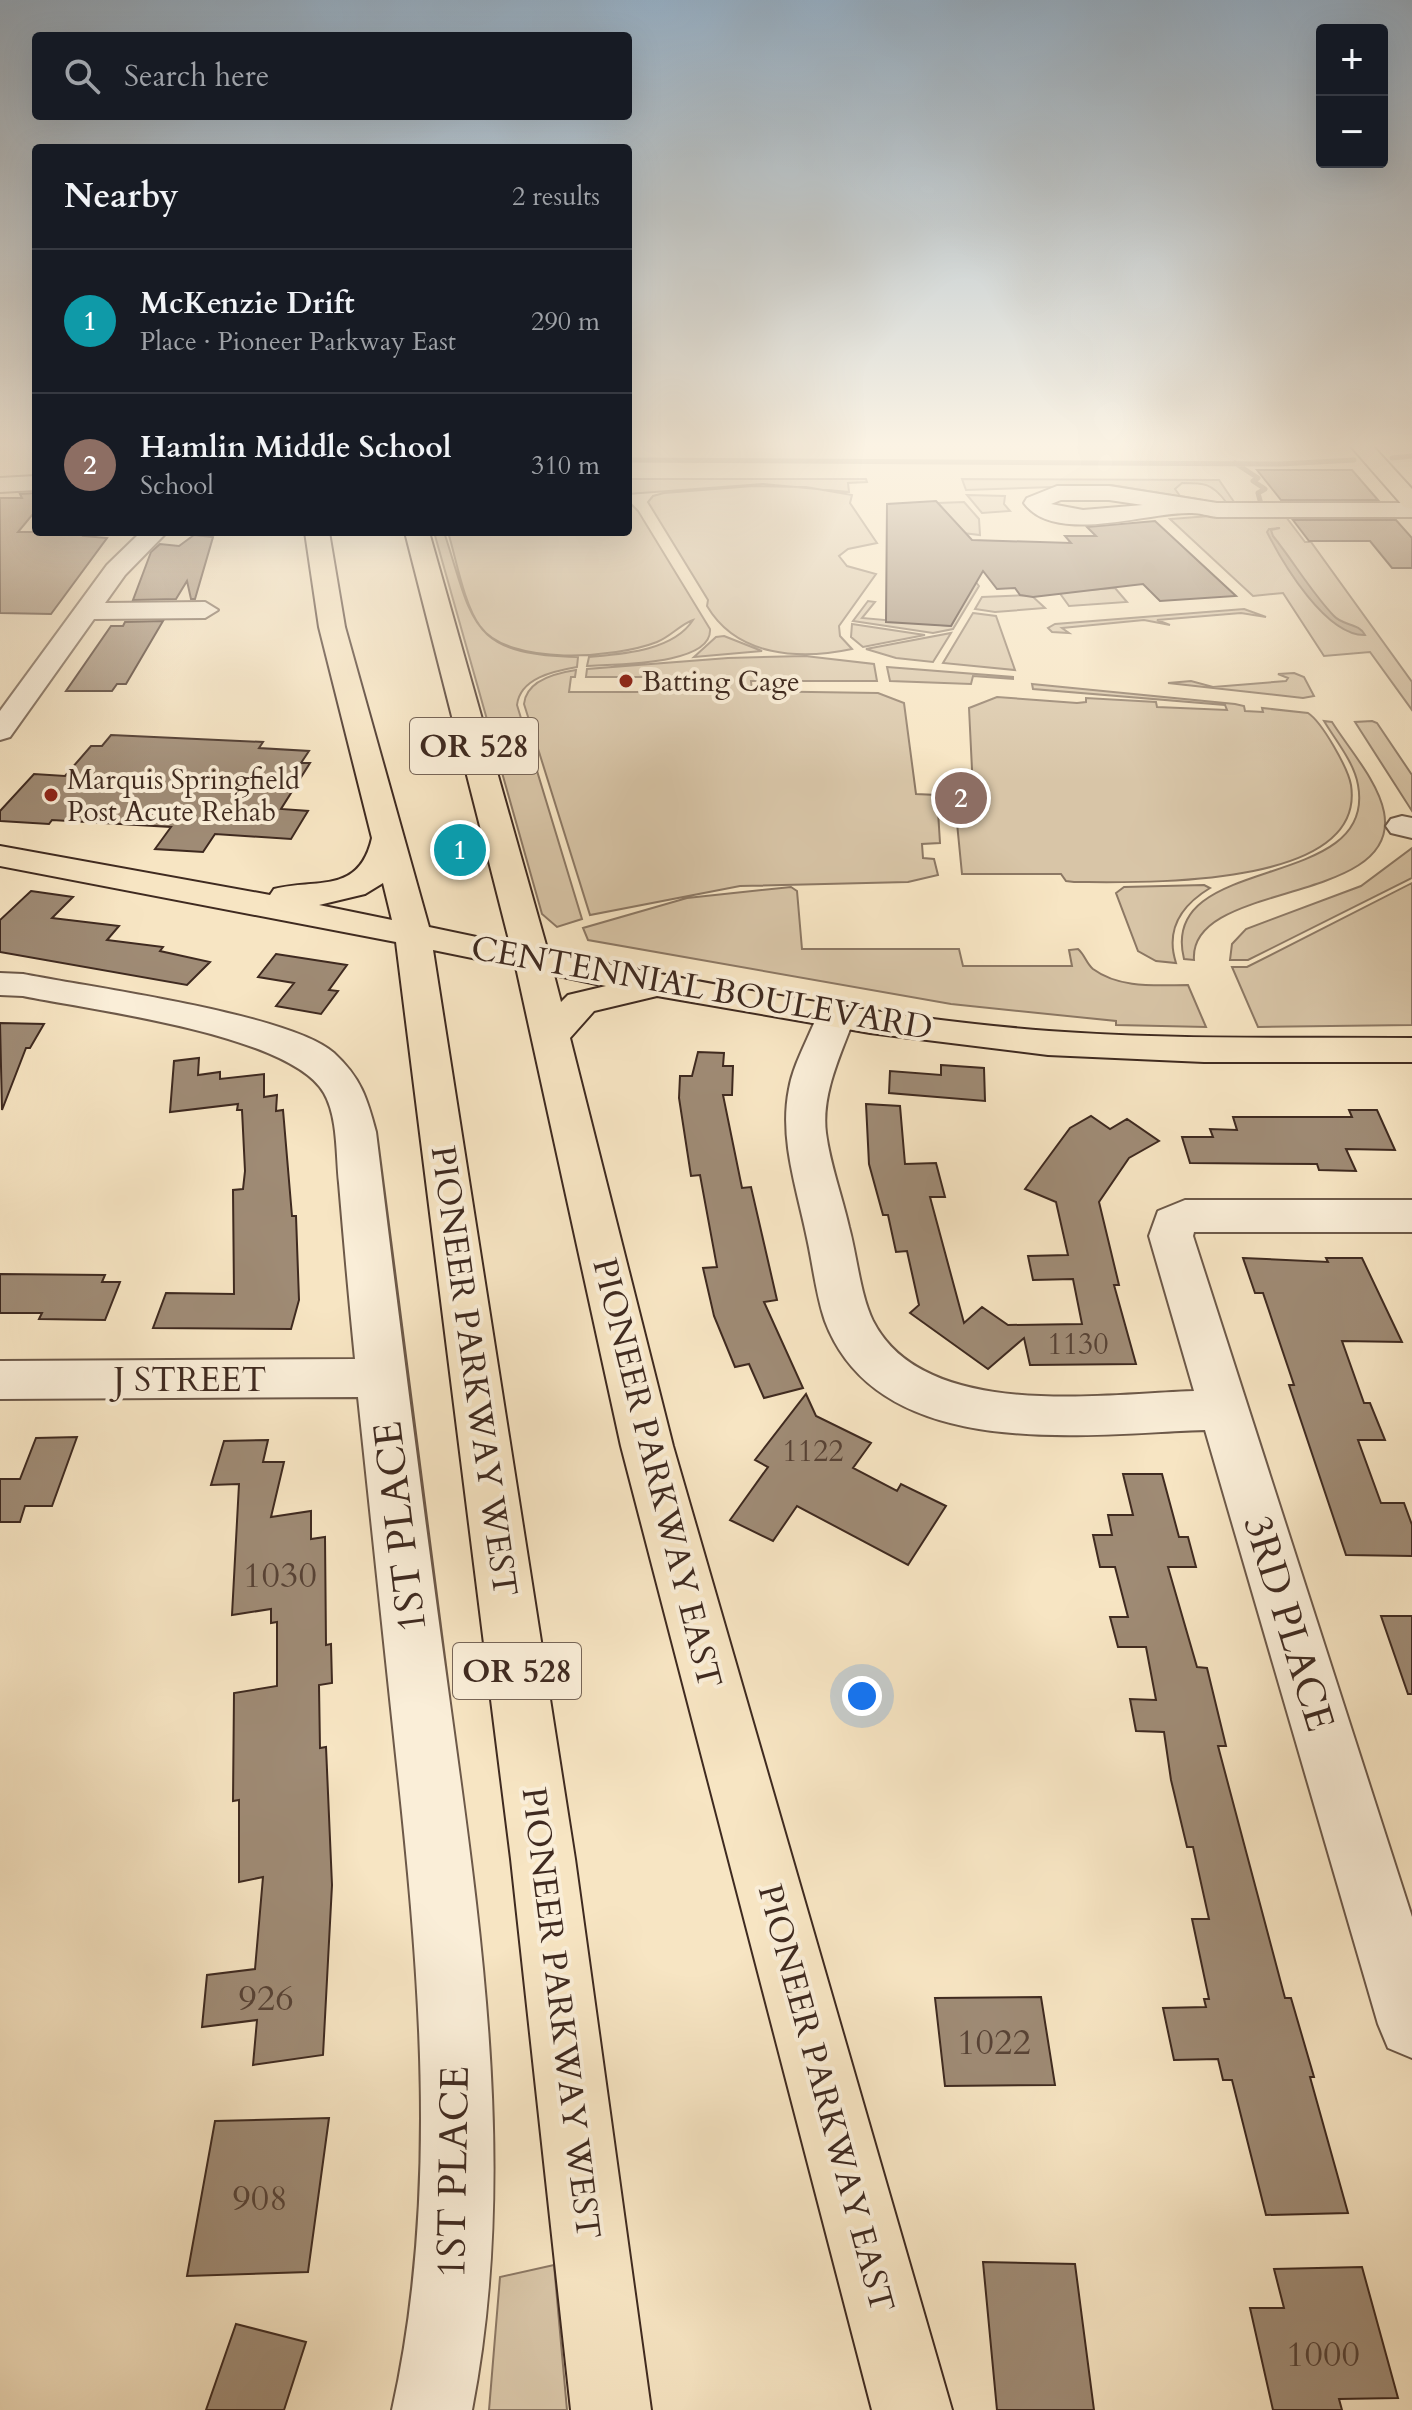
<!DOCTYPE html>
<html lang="en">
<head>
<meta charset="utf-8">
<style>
	:root { --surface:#171b24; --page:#20242c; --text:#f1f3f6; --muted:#9ea1a6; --line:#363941; --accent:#c59692 }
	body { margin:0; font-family:Cardo,serif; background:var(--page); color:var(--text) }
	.controls { position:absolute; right:24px; top:24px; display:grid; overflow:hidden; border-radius:8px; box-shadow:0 8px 32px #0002 }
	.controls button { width:72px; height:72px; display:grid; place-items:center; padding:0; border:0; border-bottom:2px solid var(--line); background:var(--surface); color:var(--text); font:40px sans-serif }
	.you { position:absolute; left:862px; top:1696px; width:28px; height:28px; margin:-20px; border:6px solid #fff; border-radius:50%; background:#1a73e8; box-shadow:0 0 0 12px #1a73e833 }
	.badge { display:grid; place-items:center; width:52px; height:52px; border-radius:50%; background:var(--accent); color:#fff; font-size:26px; font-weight:700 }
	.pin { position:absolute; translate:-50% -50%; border:4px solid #fff; box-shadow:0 2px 8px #0006 }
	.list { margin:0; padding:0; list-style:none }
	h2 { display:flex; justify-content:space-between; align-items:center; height:104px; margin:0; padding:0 32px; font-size:34px }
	h2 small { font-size:26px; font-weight:400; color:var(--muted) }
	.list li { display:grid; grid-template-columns:52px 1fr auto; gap:24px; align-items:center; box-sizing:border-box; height:144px; padding:0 32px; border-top:2px solid var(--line) }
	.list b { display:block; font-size:30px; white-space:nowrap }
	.list p { margin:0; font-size:26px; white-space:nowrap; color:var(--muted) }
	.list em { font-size:26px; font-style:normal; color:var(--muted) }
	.icon { flex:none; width:44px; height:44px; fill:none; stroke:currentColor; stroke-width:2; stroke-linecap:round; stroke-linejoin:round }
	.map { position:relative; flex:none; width:1412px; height:2410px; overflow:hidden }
	.search { position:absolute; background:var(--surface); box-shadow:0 8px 32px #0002; left:32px; top:32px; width:600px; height:88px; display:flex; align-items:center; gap:20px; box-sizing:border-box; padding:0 28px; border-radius:8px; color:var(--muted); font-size:30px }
	.panel { position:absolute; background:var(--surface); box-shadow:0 8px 32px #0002; left:32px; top:144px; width:600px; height:392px; border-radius:8px }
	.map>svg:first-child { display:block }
</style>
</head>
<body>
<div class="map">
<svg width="1412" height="2410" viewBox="0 0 1412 2410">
	<rect width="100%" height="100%" fill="#f7e5c3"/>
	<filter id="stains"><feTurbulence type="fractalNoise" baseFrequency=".0025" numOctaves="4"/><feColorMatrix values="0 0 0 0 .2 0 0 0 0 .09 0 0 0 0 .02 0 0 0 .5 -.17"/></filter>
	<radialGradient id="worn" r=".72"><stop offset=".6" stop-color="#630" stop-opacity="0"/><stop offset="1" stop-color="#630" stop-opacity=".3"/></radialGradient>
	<!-- green -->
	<path fill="#d8c5a7" stroke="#8c7864" stroke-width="2" d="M628 479H866L867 482 848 483 849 492 763 484 628 494Z
		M962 479 1219 480 1234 502H1226C1212 483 1204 483 1182 483L1175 489 1180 496 1214 502 1111 485 966 490Z
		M753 486 806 487 852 495 850 503 877 543 848 549 839 556 847 566 876 574 839 626 840 636 852 649C800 660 737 657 707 606L708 600 648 502 653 496 664 493Z
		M967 495 1005 496 1004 504 1010 511 982 513Z
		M628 501 638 511 710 629C713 666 612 664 587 666L589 657C622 654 673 651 693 620 681 624 670 637 657 642 616 658 509 667 480 626 464 605 456 558 448 532H628Z
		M964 502 979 519 980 535 963 533 938 503Z
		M1210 516 1286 517 1305 542H1311L1412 682V710L1370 652 1324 656 1283 593 1253 596 1170 519Z
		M434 532H444C474 623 468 655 578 657L577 667C554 671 520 678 517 705L582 919 557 927 542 914Z
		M975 581 979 586 953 629 933 633 853 621 868 601 875 602 862 618 951 626Z
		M1115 588 1127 602 1069 606 1059 592Z
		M1031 595 1045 608 995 612 975 609 982 597Z
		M1244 609 1266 617 1241 613 1157 620 1170 625 1144 620 1062 628 1069 633 1052 632 1048 628 1055 624Z
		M973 613 996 616 1015 670 943 663Z
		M852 624 925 635 863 647 851 637Z
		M951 633 933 662 896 658 866 649Z
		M724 636 762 651 694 657 716 637Z
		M805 656 874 664 877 681H751L752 691 878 693 904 703 916 794 937 795 940 843 922 844 923 858 934 859 938 875 908 882 740 886 590 915 524 704C526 681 556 673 576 670L575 677H571L569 692H682V677H586L587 669 728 658Z
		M887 667 1013 677V679L973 676 971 684 890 681Z
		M1294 673 1304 677 1314 696 1303 698 1168 683 1191 681 1213 687 1286 681 1288 678 1278 674Z
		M1032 684 1235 704 1244 706 1245 711 1263 712 1262 708 1308 713C1322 722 1348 768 1351 785 1367 891 1135 882 1074 882L1066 881 1061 874H962L952 772 965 773 966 790H973L969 708 997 697 1077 703 1086 702V698L1156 702 1157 707 1227 710 1225 705 1033 689Z
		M1324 721 1332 722C1349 749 1378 781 1384 812 1402 906 1188 880 1194 960L1184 959C1157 851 1378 894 1358 785 1354 762 1336 741 1324 721Z
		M1372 721 1377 723 1412 775V811L1355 722Z
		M1412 848V878L1248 960H1230L1232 944 1246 929 1361 886Z
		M1412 883V1025L1258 1027 1232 967H1247Z
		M1204 885 1210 888C1182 905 1165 929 1176 963L1156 961 1138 951 1116 893 1124 887Z
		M791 887 797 891 802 949H959L963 966H1072L1069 950 1078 949C1085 955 1086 963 1093 969 1120 989 1157 985 1188 985L1206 1027 1116 1025V1021L951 1004 588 940 583 928 687 898Z
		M554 2265 567 2410H489L500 2277Z"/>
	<!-- water -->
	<path fill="#b8a58c" stroke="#887461" stroke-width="2" d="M1280 528 1271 530 1273 536C1294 562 1311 592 1334 616 1343 626 1359 623 1365 635 1326 636 1283 564 1267 532L1269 529Z"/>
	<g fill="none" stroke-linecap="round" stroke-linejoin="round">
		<!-- stream -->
		<path stroke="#887461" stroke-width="5" d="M1392 458 1412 456
			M628 460 1281 464 1354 460
			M1235 463 1258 478 1253 481 1265 489 1258 493 1261 504"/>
	</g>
	<!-- building -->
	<path fill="#9f8b75" stroke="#3f2a20" stroke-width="2" d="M1257 470H1352L1378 500H1281Z
		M36 493V523L32 515 18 532H89L84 536 107 538 51 614 0 613V498H22L20 494Z
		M936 501 972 540 1071 543 1065 536H1096L1087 527 1155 521 1236 596 1160 601 1143 584 1033 597 1020 595 1015 588 997 589 983 571 951 626 886 622 887 504Z
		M1293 520H1396L1412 538V568H1392L1370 541H1309Z
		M194 535 213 537 195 599H191L187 581 176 599 133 600 151 552 160 544 179 546Z
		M163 621 126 684H117L112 691H66L111 626H123L125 622Z
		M111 735 263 742 259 748 309 751 301 763H310L281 809 308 811 291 839 215 834 203 852 155 849 171 827 52 820 49 824 0 821V811L34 774 65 776 91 746H102Z
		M31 891 73 897 52 918 119 926 107 940 163 947 160 951 210 962 187 985 0 952V920Z
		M276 954 347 965 329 990 338 991 321 1014 276 1006 294 983 258 977Z
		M0 1023 44 1024 30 1048H26L2 1110Z
		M698 1052 724 1053 723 1066H733L732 1095H723L742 1188 751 1187 777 1300 764 1302 803 1388 764 1398 749 1364 735 1367 714 1316 703 1268 717 1267 700 1175 691 1176 679 1098 680 1076H692Z
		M199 1058 198 1075 220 1072V1079L264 1074V1097L277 1095 276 1111 283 1110 292 1216H296L299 1300 291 1329 153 1328 166 1293 234 1294 233 1190 243 1189 245 1171 242 1110H237L238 1104 170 1112 174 1061Z
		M941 1065 984 1068 985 1101 889 1093 890 1071 941 1075Z
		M866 1104 900 1106 905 1164 936 1163 945 1197H930L964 1323 982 1307 1008 1325 1082 1324 1073 1279 1033 1280 1028 1256 1068 1255 1056 1202 1025 1189 1070 1128 1091 1116 1110 1129 1127 1119 1159 1141 1129 1158 1099 1202 1119 1285H1114L1136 1364 1030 1365 1024 1338 988 1369 910 1313 919 1305 907 1251 896 1252 888 1215H883L869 1164Z
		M1349 1110H1377L1395 1150 1346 1149 1356 1171 1319 1170 1317 1164 1190 1163 1182 1137H1213L1210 1129 1237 1130 1233 1117H1352Z
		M1243 1258 1328 1262 1326 1258H1362L1402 1342 1342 1341 1364 1403H1370L1385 1440H1358L1381 1503H1404L1412 1525V1556L1346 1555 1289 1385H1294L1263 1293H1255Z
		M0 1274 105 1275 102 1282H120L105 1320 39 1319 42 1313H0Z
		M806 1394 816 1416 871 1443 853 1468 897 1491 901 1484 946 1506 908 1565 797 1506 773 1541 730 1520 768 1467 755 1460Z
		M77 1437 52 1506H25L20 1522H0V1479H20L36 1438Z
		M268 1440 263 1462H284L271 1517 311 1511V1539L325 1537 326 1645 331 1644 332 1683 319 1685 320 1748 326 1747 332 1885 323 2055 253 2065 257 2020 202 2027 207 1975 255 1969 263 1877 239 1882V1800L233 1801 234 1693 277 1686V1622L271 1623V1609L232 1615 239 1484 211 1485 224 1441Z
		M1123 1474H1162L1179 1537H1188L1196 1567H1168L1197 1667 1207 1668 1226 1746H1218L1285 1998H1291L1314 2077H1310L1348 2213 1266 2215 1232 2080H1223L1218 2059 1174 2060 1163 2008 1206 2007 1204 1999H1209L1192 1919H1209L1193 1847H1187L1171 1780 1164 1732 1136 1731 1130 1699 1156 1700 1146 1647H1118L1110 1617H1128L1115 1567H1100L1093 1535H1112L1108 1515H1133Z
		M1381 1616H1412V1694H1408Z
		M1041 1997 1055 2085 945 2086 935 1998Z
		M329 2118 308 2272 187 2276 215 2121Z
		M983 2262 1075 2264 1094 2410H997Z
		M1362 2267 1398 2398 1339 2399 1342 2410H1273L1250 2308H1284L1274 2269Z
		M236 2324 306 2342 284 2410H206Z"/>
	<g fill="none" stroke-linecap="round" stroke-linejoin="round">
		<defs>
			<path id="minor" d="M36 476V490L0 492V478Z
				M1057 486H1109L1217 503H1412V517H1217C1209 516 1200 513 1192 513 1149 511 1055 546 1024 503L1027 498ZM1061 500H1109L1143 505 1083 510 1051 504Z
				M141 532H167L125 575 105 603 205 602 218 610 205 618 94 619 10 737 0 740V711L107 565Z
				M1402 816 1412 818V838L1391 833 1386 826 1391 819Z
				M0 973 23 974C88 987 291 1014 334 1053 361 1078 367 1098 376 1132 399 1320 423 1508 449 1696 481 1932 518 2174 472 2410H392C439 2199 420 1978 397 1765 384 1642 371 1520 358 1397L0 1399V1361L355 1359C349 1300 344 1242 339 1183 336 1156 338 1117 324 1093 290 1034 91 1010 23 996L0 995Z
				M836 1004 850 1008 855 1016C842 1052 821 1093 826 1133 830 1164 842 1196 849 1227 857 1256 860 1294 873 1321 924 1421 1101 1394 1194 1391L1149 1236 1158 1211 1185 1200H1412V1232H1194L1193 1236 1412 1917V2058L1388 2048 1378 2024 1205 1430C1085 1434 879 1464 825 1321 816 1295 813 1265 807 1238 797 1189 779 1139 789 1089 793 1065 808 1039 817 1016L822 1008Z"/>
			<path id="major" d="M1348 443H1370L1412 489V509L1404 507Z
				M305 532H329L345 627 429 927 510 944 405 532H429L548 952C714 985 881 1018 1049 1031 1170 1040 1291 1037 1412 1038V1062H1204L1048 1055 870 1033 657 996 594 1011 570 1038 673 1446 952 2410H872L621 1446 516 967 433 950 575 1859 651 2410H571L511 1859 396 942 0 866V846L270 895 274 889C317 878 359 895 372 838L319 627ZM383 883 392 920 319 905 365 894ZM554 975 606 986 568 995 561 1002Z"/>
		</defs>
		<!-- minor casing -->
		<use href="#minor" stroke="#6d5949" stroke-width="4"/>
		<!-- major casing -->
		<use href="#major" stroke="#3f2a20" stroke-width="4"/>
		<!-- minor -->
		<use href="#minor" fill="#faeed8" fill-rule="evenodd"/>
		<!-- major -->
		<use href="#major" fill="#f7e5c3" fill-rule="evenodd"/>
	</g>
	<!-- sky -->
	<linearGradient id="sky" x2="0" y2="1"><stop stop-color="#95aec3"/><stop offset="0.57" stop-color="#fbf3e4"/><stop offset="1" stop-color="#fbf3e4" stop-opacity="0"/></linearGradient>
	<rect width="1412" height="781" fill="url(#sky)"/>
	<!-- markers -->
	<g fill="#8f2418" stroke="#faeed8" stroke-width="3">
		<circle cx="626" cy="681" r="8"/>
		<circle cx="51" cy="795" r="8"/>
	</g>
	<g text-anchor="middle" stroke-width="8" stroke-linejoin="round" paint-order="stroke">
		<!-- far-poi labels -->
		<g font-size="28" fill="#3f2a20" stroke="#faeed8" text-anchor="start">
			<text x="642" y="691">Batting Cage</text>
			<text x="67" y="789">Marquis Springfield<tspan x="67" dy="32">Post Acute Rehab</tspan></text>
		</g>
		<!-- number labels -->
		<g font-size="30" fill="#574235">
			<text x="1078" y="1354">1130</text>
			<text x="813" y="1461">1122</text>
		</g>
		<!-- shield labels -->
		<g fill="#faeed8" stroke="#776557" stroke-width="2">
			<rect x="410" y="718" width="128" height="56" rx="6"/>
			<rect x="453" y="1643" width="128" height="56" rx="6"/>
		</g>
		<g font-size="32" font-weight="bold" fill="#3f2a20">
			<text x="474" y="757">OR 528</text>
			<text x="517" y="1682">OR 528</text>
		</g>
		<!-- street labels -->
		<g font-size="34" fill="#3f2a20" stroke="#faeed8">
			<text transform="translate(702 987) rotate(10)" y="12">CENTENNIAL BOULEVARD</text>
			<text transform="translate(475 1371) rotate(82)" y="12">PIONEER PARKWAY WEST</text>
			<text x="190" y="1391">J STREET</text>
			<text transform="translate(658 1473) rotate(76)" y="12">PIONEER PARKWAY EAST</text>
			<text transform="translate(562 2013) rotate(83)" y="12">PIONEER PARKWAY WEST</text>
			<text transform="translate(827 2098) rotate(75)" y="12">PIONEER PARKWAY EAST</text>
		</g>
		<!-- near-number labels -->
		<g font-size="36" fill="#574235">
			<text x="280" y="1587">1030</text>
			<text x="266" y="2010">926</text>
			<text x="994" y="2054">1022</text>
			<text x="260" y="2210">908</text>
			<text x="1323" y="2366">1000</text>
		</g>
		<!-- near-street labels -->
		<g font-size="40" fill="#3f2a20" stroke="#faeed8">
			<text transform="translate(399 1527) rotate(-97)" y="14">1ST PLACE</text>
			<text transform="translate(1290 1623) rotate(73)" y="14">3RD PLACE</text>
			<text transform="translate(452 2172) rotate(-89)" y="14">1ST PLACE</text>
		</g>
	</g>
	<rect width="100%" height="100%" filter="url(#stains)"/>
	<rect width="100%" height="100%" fill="url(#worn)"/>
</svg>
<div class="controls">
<button>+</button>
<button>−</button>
</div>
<div class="you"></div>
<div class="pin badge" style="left:460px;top:850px;background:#0f9aa8">1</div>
<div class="pin badge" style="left:961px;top:798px;background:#8d6e63">2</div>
<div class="search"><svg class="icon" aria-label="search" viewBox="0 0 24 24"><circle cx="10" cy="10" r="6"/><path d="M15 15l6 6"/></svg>Search here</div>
<section class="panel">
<h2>Nearby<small>2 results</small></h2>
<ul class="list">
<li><span class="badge" style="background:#0f9aa8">1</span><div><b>McKenzie Drift</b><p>Place · Pioneer Parkway East</p></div><em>290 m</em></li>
<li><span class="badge" style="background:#8d6e63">2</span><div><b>Hamlin Middle School</b><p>School</p></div><em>310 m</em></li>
</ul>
</section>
</div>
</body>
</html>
